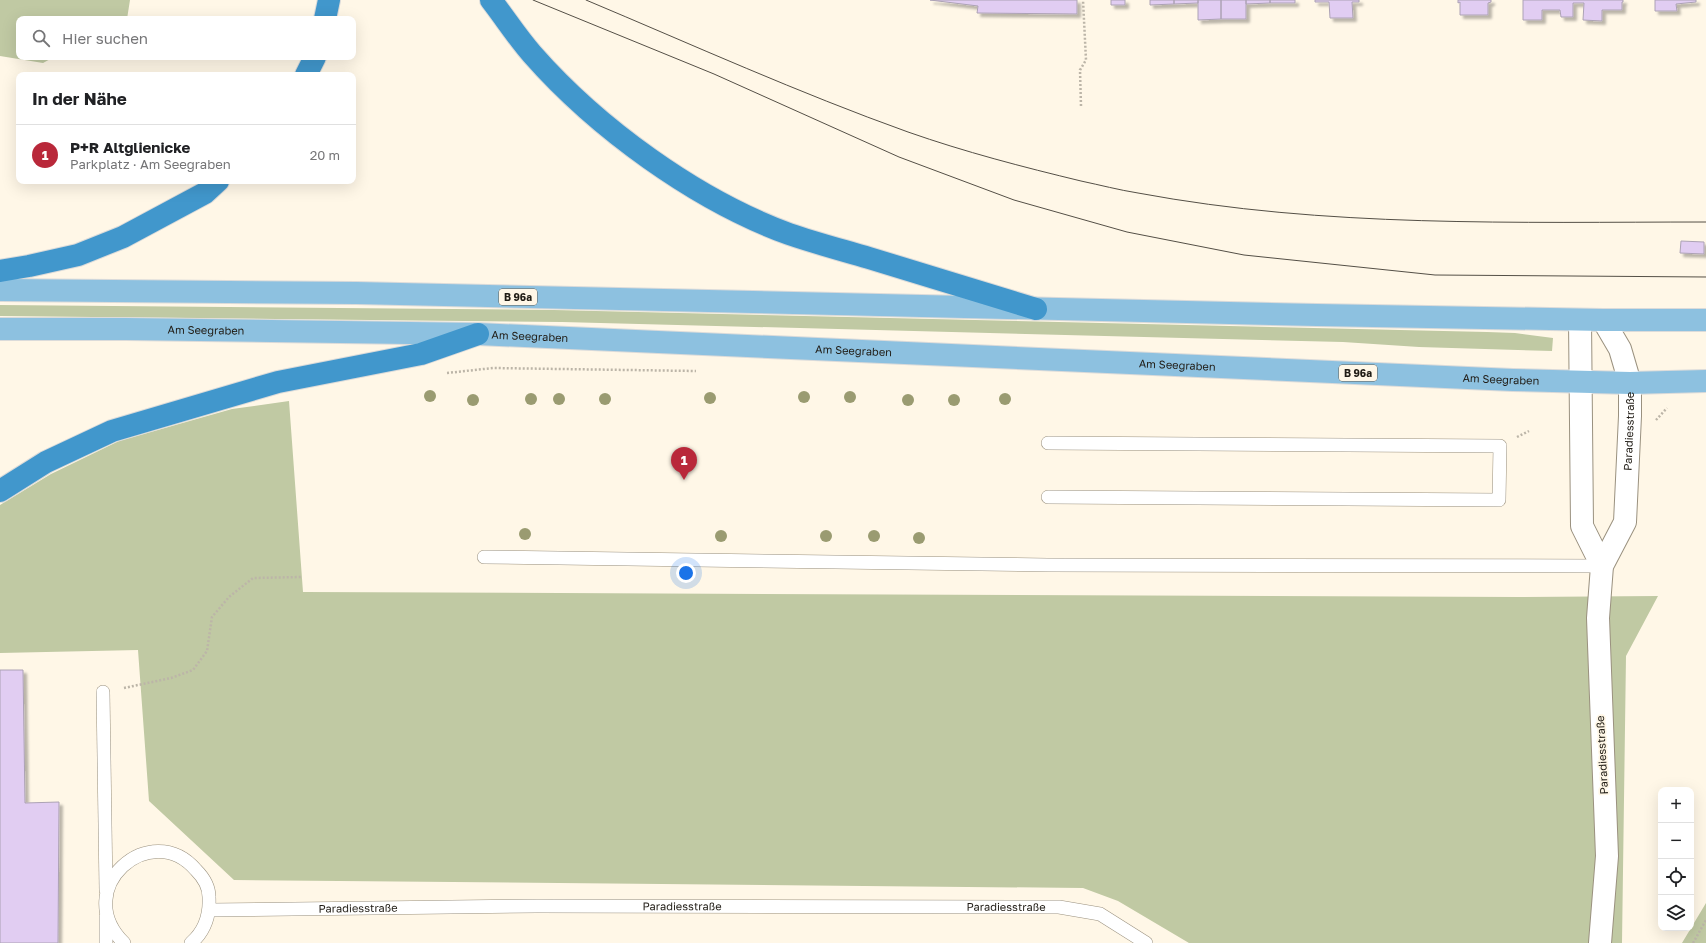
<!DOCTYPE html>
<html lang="de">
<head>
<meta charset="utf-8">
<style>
	:root { --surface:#fff; --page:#f6f6f6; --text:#202124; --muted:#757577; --line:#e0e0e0; --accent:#b9283a }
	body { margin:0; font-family:"Golos Text",sans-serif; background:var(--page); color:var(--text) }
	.controls { position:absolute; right:12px; bottom:12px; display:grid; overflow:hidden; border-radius:8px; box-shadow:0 4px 16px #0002 }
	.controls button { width:36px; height:36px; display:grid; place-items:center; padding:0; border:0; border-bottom:1px solid var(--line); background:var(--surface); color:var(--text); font:20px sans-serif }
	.you { position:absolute; left:686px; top:573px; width:14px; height:14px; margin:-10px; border:3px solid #fff; border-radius:50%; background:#1a73e8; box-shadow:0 0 0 6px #1a73e833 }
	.badge { display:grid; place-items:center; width:26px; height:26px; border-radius:50%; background:var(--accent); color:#fff; font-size:13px; font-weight:700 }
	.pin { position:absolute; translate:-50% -33px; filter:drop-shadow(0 1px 2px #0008) }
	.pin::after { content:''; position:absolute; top:21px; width:14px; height:12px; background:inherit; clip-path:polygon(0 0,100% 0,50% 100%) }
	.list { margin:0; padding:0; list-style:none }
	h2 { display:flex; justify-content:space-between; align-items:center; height:52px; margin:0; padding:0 16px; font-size:17px }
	h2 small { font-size:13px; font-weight:400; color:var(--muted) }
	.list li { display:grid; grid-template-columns:26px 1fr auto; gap:12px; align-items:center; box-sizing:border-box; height:60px; padding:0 16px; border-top:1px solid var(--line) }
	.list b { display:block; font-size:15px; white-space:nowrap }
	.list p { margin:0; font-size:13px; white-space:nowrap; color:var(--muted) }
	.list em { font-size:13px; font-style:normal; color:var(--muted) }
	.icon { flex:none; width:22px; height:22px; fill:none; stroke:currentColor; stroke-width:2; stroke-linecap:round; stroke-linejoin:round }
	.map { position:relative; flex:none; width:1706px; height:943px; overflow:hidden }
	.search { position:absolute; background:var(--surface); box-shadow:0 4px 16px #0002; left:16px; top:16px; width:340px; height:44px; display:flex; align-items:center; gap:10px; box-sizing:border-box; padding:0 14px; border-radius:8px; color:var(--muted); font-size:15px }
	.panel { position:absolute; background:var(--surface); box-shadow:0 4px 16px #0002; left:16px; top:72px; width:340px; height:112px; border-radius:8px }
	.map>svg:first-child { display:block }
</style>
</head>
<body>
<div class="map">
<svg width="1706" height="943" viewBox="0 0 1706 943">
	<defs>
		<filter id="shadow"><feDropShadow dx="3.5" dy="3.5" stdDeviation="1" flood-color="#0004"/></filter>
	</defs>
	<rect width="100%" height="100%" fill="#fff7e7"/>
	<!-- green -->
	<path fill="#c0c9a3" d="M0 0H130L127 19H19V57H54L43 63 0 56Z
		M0 305 554 310 1487 332 1515 333 1553 338 1552 351 1419 347 1343 342 562 322 0 316Z
		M289 401 303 592 1519 597 1658 596 1626 656 1622 943H1189L1118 901 1083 888 234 880 149 801 138 650 0 653V505L51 474 119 441 232 409Z
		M1706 903V943H1682Z"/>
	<!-- building -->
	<path fill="#e1cdf2" stroke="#aca2b4" filter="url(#shadow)" d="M930 0H1077V14L977 13 978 6Z
		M1111 0H1125V5H1111Z
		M1150 0H1174V4L1150 5Z
		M1174 0H1198V3L1174 4Z
		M1198 0H1221V19L1198 20Z
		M1221 0H1246V19H1221Z
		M1246 0H1270V3L1246 4Z
		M1270 0H1295V3H1270Z
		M1315 0H1359V2H1352L1353 18H1330L1329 2H1315Z
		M1458 0H1491V2L1488 3V15H1460V2L1458 3Z
		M1523 0H1623V2H1622V10H1602V21L1583 20 1584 3H1573V17H1561L1560 10H1542V20H1523Z
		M1655 0H1696V2L1676 4 1677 11H1655Z
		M1681 241 1704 242V254L1680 253Z
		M0 670H23L25 803 59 802 58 943H0Z"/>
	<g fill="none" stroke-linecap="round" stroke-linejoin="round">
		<defs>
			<g id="service">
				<path d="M1048 443 1500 446 1499 500 1048 497"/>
				<path d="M484 557 1048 565 1602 566"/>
				<path d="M103 692 106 890"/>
				<path id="s1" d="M210 910 537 906 1059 907 1100 914 1146 943"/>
				<path d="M106 943V917"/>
				<path d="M124 943C69 889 151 817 196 870 203 877 209 887 209 897 210 915 205 931 191 943"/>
			</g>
			<g id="minor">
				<path d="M1580 320 1582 526 1602 566"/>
				<path id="s2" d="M1600 943 1607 856 1598 618 1602 566 1625 522 1630 416V383L1620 349 1603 320"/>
			</g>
			<g id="primary">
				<path d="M0 290 356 293 1317 315 1603 320H1706"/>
				<path id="s3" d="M0 329H126L478 334 1513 380 1630 383 1706 381"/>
			</g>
			<path id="motorway" d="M491 0C505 18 517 37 532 54 597 128 696 200 789 234 815 243 842 250 869 258 925 275 980 292 1036 309
				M325 19 329 0
				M306 75 315 57
				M0 271 29 266 78 255 123 237 205 193 218 181
				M0 491 46 462 112 431 278 382 421 354 478 334"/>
		</defs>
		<!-- service casing -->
		<use href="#service" stroke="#9a917f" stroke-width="14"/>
		<!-- minor casing -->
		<use href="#minor" stroke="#9a917f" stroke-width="24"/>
		<!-- primary casing -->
		<use href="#primary" stroke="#dbdbda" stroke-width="24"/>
		<!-- motorway casing -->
		<use href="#motorway" stroke="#dbdbda" stroke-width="24"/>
		<!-- path -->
		<path stroke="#bcb5a8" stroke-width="2.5" stroke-dasharray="2 2" stroke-linecap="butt" d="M1081 106 1080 70 1086 60 1083 0
			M447 373 493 368 696 371
			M1656 420 1667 408
			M1517 437 1529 431
			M124 688 171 678 193 670 207 651 212 617 229 597 253 578 302 577
			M1693 943 1706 920"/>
		<!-- service -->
		<use href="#service" stroke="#fff" stroke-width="13"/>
		<!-- minor -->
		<use href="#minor" stroke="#fff" stroke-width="22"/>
		<!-- primary -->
		<use href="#primary" stroke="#8dc1e0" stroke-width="22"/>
		<!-- motorway -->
		<use href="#motorway" stroke="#4197cc" stroke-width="22"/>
		<!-- tram -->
		<path stroke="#544f46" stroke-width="1" d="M533 0 714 74 899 157 1014 200 1127 232 1244 255 1435 275 1706 277
			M586 0C693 45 799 93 908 132 965 152 1023 167 1081 181 1100 185 1119 190 1138 193 1325 228 1517 222 1706 222"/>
	</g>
	<!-- trees -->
	<g fill="#9a9b71">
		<circle cx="430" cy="396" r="6"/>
		<circle cx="804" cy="397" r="6"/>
		<circle cx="850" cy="397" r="6"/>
		<circle cx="710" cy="398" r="6"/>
		<circle cx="531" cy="399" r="6"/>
		<circle cx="559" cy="399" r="6"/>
		<circle cx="605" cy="399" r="6"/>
		<circle cx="1005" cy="399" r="6"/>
		<circle cx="473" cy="400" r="6"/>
		<circle cx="908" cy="400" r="6"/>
		<circle cx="954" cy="400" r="6"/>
		<circle cx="525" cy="534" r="6"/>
		<circle cx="721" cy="536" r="6"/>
		<circle cx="826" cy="536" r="6"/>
		<circle cx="874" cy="536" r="6"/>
		<circle cx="919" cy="538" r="6"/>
	</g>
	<g text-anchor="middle" stroke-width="3.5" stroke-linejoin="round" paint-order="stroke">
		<!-- shield labels -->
		<g fill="#fff7e7" stroke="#635e54" stroke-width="1">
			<rect x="499" y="289" width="38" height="16" rx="3"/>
			<rect x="1339" y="365" width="38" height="16" rx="3"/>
		</g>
		<g font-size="10" font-weight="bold" fill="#201c15">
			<text x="518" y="301">B 96a</text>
			<text x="1358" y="377">B 96a</text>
		</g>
		<!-- street labels -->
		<g font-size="11" fill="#201c15" stroke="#fff7e7">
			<text dy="4" stroke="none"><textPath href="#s3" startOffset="206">Am Seegraben</textPath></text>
			<text dy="4" stroke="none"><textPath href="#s3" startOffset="530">Am Seegraben</textPath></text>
			<text dy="4" stroke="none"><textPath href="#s3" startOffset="854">Am Seegraben</textPath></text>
			<text dy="4" stroke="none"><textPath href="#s3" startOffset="1178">Am Seegraben</textPath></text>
			<text dy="4" stroke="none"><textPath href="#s3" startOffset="1502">Am Seegraben</textPath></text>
			<text dy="4" stroke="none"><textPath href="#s2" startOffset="518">Paradiesstraße</textPath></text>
			<text transform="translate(1602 755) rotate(-93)" y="4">Paradiesstraße</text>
			<text dy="4" stroke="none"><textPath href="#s1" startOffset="472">Paradiesstraße</textPath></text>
			<text dy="4" stroke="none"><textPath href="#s1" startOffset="796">Paradiesstraße</textPath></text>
			<text dy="4" stroke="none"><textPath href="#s1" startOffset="148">Paradiesstraße</textPath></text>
		</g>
	</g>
</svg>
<div class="controls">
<button>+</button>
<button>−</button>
<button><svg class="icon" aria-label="locate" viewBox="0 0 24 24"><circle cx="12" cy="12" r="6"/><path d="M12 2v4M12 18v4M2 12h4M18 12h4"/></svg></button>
<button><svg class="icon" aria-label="layers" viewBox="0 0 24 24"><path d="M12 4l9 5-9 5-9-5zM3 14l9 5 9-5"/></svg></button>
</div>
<div class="you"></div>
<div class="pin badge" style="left:684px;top:480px">1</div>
<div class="search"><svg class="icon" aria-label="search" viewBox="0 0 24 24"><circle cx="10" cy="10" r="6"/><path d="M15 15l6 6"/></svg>Hier suchen</div>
<section class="panel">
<h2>In der Nähe<small></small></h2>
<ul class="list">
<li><span class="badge">1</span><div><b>P+R Altglienicke</b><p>Parkplatz · Am Seegraben</p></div><em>20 m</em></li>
</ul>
</section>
</div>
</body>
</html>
